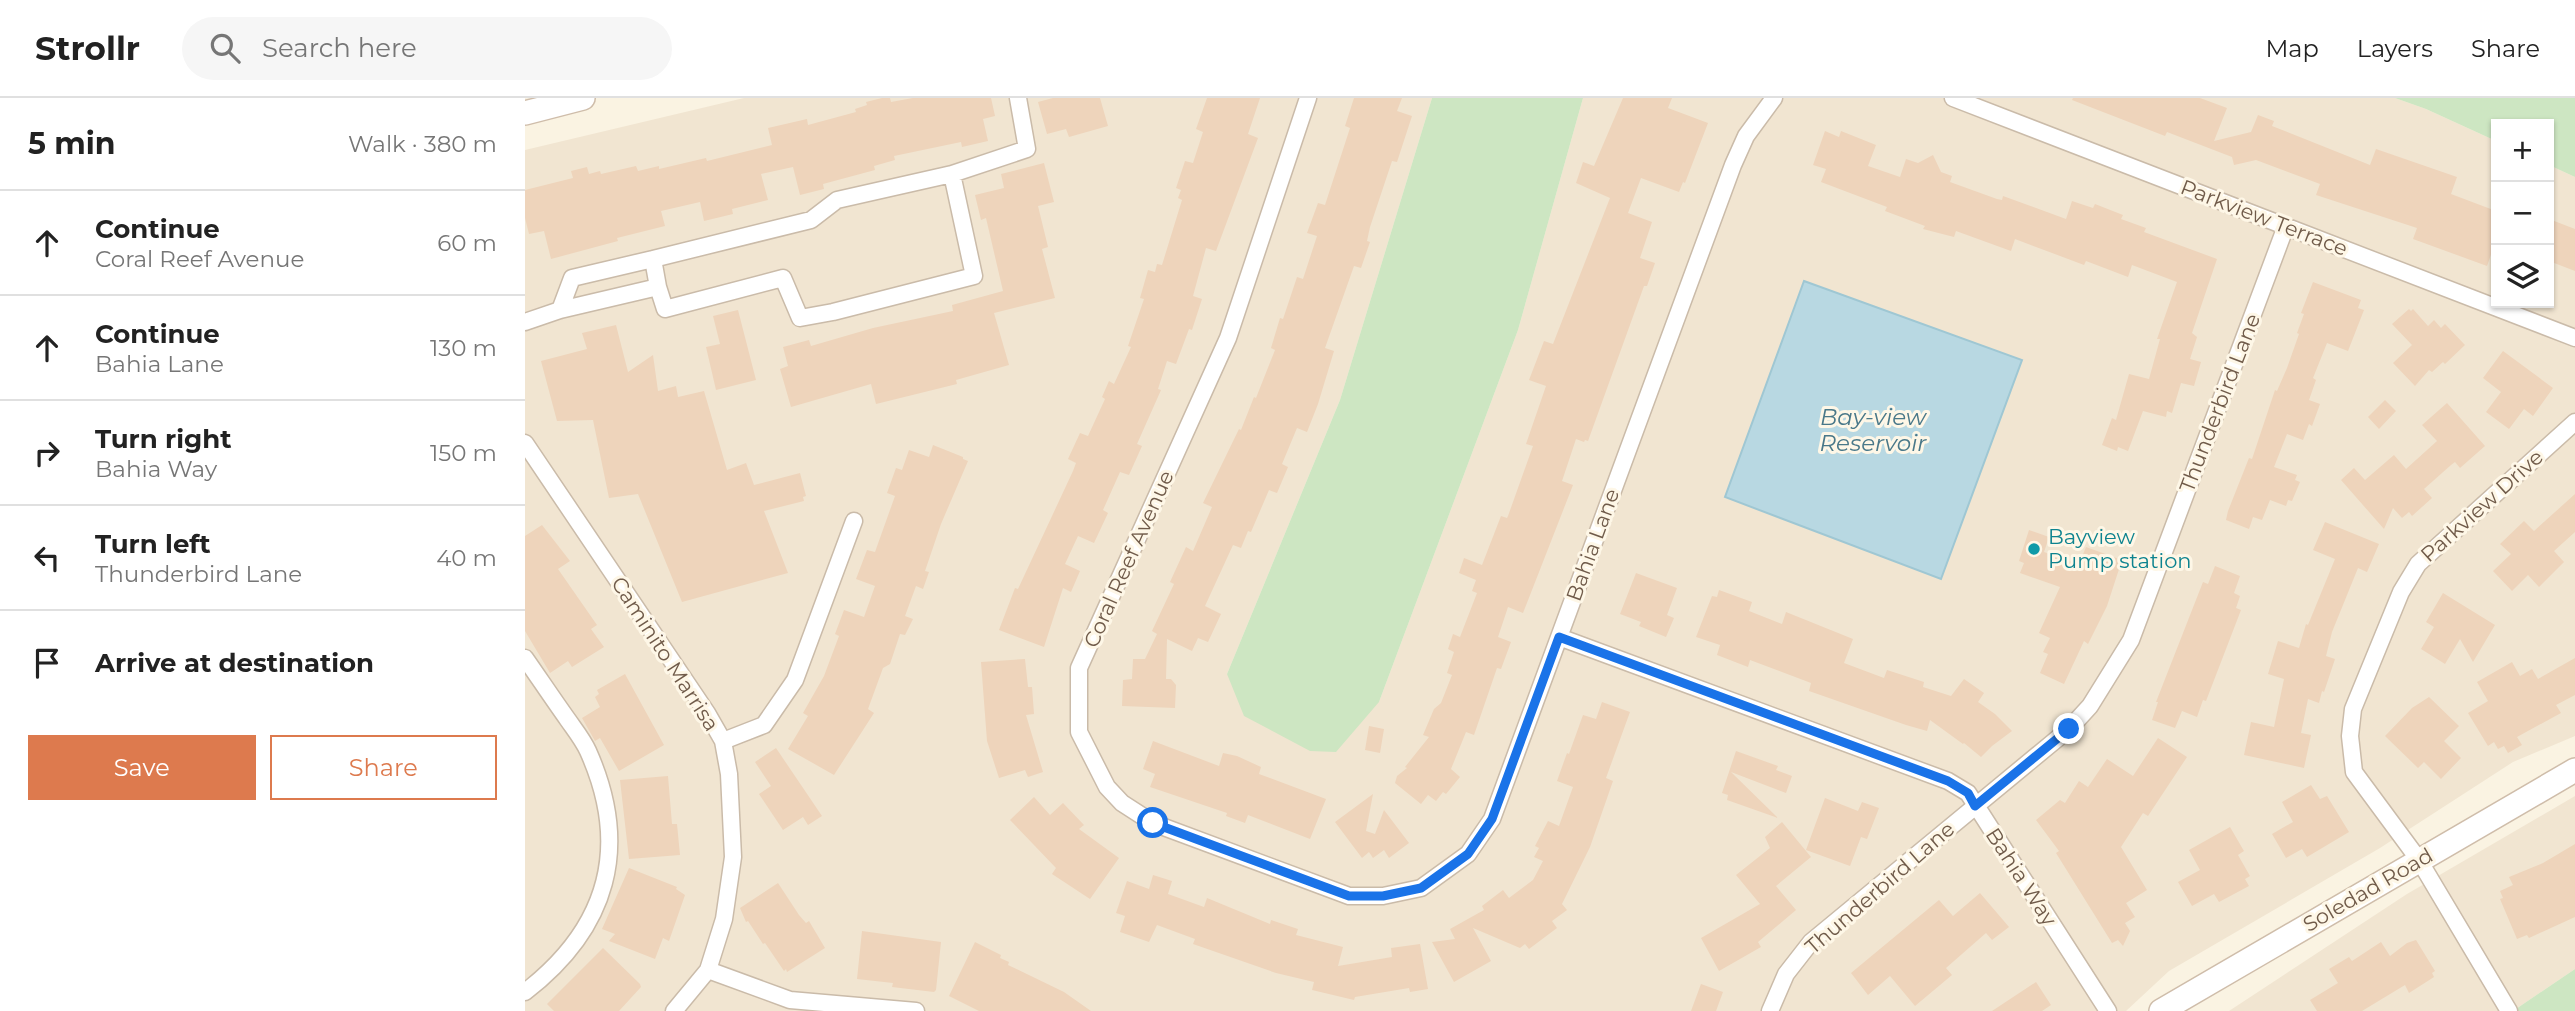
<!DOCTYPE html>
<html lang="en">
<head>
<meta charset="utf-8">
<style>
	:root { --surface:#fff; --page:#f6f6f6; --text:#222; --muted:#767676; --line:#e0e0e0; --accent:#dd7a4e }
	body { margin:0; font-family:Montserrat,sans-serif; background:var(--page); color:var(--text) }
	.controls { position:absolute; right:21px; top:21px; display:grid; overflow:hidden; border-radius:0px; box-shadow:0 2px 5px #0004 }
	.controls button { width:63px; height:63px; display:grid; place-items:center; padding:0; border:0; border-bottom:2px solid var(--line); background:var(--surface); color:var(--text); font:35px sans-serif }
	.stop { position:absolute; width:21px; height:21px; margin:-16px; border:5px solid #1a73e8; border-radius:50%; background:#fff }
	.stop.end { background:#1a73e8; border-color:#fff; box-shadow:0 2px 7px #0008 }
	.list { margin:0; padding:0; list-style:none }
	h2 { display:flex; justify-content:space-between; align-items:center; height:91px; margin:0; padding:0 28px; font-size:30px }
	h2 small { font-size:23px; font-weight:400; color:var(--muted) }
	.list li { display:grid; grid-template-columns:46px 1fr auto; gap:21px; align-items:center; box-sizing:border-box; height:105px; padding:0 28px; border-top:2px solid var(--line) }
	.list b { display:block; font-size:26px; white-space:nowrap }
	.list p { margin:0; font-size:23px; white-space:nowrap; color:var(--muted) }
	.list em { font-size:23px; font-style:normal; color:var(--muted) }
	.actions { display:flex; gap:14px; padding:21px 28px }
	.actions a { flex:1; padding:16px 0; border:2px solid var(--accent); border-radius:0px; text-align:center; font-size:24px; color:var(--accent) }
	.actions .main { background:var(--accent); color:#fff }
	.icon { flex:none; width:38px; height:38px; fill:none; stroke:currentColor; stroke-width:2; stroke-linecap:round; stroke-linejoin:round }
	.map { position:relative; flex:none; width:2050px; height:913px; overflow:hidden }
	header { display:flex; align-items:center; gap:42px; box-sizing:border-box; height:98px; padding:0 35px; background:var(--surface); border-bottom:2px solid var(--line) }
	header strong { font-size:33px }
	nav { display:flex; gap:38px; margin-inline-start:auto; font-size:24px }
	.search { width:490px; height:63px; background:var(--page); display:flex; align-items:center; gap:18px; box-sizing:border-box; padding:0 24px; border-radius:38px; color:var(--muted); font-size:26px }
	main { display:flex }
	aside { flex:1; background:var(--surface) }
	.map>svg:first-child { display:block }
</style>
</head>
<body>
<header>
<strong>Strollr</strong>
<div class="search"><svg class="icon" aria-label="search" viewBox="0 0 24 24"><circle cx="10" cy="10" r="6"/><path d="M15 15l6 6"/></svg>Search here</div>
<nav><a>Map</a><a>Layers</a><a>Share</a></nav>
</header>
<main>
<aside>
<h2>5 min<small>Walk · 380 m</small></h2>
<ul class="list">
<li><svg class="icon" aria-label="ahead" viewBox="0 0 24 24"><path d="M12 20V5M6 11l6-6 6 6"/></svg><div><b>Continue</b><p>Coral Reef Avenue</p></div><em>60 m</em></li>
<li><svg class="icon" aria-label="ahead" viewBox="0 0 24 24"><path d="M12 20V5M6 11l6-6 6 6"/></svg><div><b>Continue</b><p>Bahia Lane</p></div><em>130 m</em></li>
<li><svg class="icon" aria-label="right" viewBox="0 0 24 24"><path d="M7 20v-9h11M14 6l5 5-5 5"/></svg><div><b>Turn right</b><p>Bahia Way</p></div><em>150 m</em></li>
<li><svg class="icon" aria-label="left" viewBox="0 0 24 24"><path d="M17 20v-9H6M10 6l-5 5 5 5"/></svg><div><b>Turn left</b><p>Thunderbird Lane</p></div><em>40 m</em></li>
<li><svg class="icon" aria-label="arrive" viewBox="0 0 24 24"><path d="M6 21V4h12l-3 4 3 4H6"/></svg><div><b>Arrive at destination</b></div></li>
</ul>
<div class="actions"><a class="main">Save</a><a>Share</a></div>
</aside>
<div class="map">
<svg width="2050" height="913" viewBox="0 0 2050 913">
	<rect width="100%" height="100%" fill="#faf3e2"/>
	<!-- residential -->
	<path fill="#f1e5d1" d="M219 0H907L815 302 702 576 854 604 993 232 1058 0H1870L1901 11 1971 43V205H2024V67L2050 79V638L1988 664 1855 750 1644 873 1601 913H0V52Z
		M2050 698V871L1988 913H1704L1882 796Z"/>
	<!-- green -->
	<path fill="#cde6c2" d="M907 0H1058L993 232 854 604 811 654 785 653 719 618 702 576 815 302Z
		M1870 0H2050V79L2024 67V26H1971V43L1901 11Z
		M2050 871V913H1988Z"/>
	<!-- water -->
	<path fill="#b8d8e2" stroke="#9fc7d3" stroke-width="2" d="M1279 183 1497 262 1416 481 1200 399Z"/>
	<!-- building -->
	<path fill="#eed4bb" d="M357 0H365L366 4 388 0H466L470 18 458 21 463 43 437 49 436 44 369 58 370 62 349 68 350 72 298 86 299 91 275 97 268 69 236 76 243 102 207 111 208 116 179 123 175 104 136 113 140 128 92 140 93 143 26 161 19 133 4 136 0 120V92L48 80 46 73 62 69 64 76 75 73 76 76 111 68 113 73 134 68V71L181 60 182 63 247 47 243 30 282 21 283 27 331 14 330 11 342 7 341 4Z
		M528 0H575L583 28 544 39 541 31 522 36 513 4Z
		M682 0H735L723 36 733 40 691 153 681 150 668 198 677 201 667 232 664 231 651 266 642 263 633 291 636 292 612 346 617 348 604 377 595 374 578 412 583 415 569 445 553 438 540 466 555 473 546 494 538 490 519 549 474 532 490 490 493 491 548 373 551 365 543 361 555 335 563 338 580 301 577 299 584 283 589 286 606 249 603 248 619 201 615 200 623 172 630 174 632 166 637 167 657 102 653 100 656 92 651 90 660 63 668 65 678 34 671 31Z
		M829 0H877L872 13 887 18 872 64 867 63 845 129 842 143 845 144 836 170 829 168 800 250 809 253 793 306 782 334 772 330 757 366 763 369 752 395 744 392 726 434 723 433 716 450 708 447 680 508 696 516 683 544 673 540 667 553 642 541 641 581H646L651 587 650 610 597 608 598 582 607 581 608 561H620L632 536 627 533 649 486 645 484 661 449 668 453 687 409 678 405 714 331 716 332 729 299 731 300 750 252 746 250 755 220 758 221 772 179 778 181 792 138 782 135 793 105 800 107 825 30 820 28Z
		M1098 0H1147L1143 10 1183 25 1160 85 1158 84 1154 94 1116 80 1103 115 1127 124 1115 160 1130 165 1122 188H1119L1063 343 1060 342 1059 344 1051 341 1037 383 1048 387 998 515 983 509 973 539 986 544 976 571 972 570 949 637 941 634 926 671 935 679 921 696 918 694 911 703 903 697 896 706 870 685 872 678 882 670 880 669 904 639 898 637 909 611 916 605 927 577 922 575 929 554 923 551 928 536 935 539 952 495 947 493 951 482 934 475 939 460 957 467 976 418 982 420 983 418 1008 348 1001 346 1021 288 1004 282 1019 243 1028 246 1085 100 1051 85 1058 64 1069 68Z
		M1548 0H1675L1702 10 1689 43 1726 34 1733 17 1749 23 1747 28 1845 67 1851 51 1932 79 1926 96 1971 113V142L1962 168 1888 141 1892 130 1791 97 1795 86 1731 62 1709 67 1707 59 1642 34 1640 38 1547 2Z
		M1300 33 1314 39 1316 33 1351 47 1343 68 1375 79 1381 61 1393 65 1408 57 1416 74 1427 78 1425 84 1472 101 1477 102 1478 98 1541 121 1547 103 1568 110 1570 106 1598 117 1596 121 1621 130 1619 134 1692 161 1667 235 1672 239 1665 261 1676 264 1669 288 1656 285 1647 315 1642 313 1641 319 1618 313 1603 353 1593 349 1592 353 1577 347 1587 320 1591 322 1604 276 1624 281 1635 241H1632L1652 184 1607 167 1603 179 1561 163 1559 167 1490 141 1486 153 1431 133 1429 139 1398 131 1400 128 1360 113 1362 109 1296 84 1301 71 1288 67Z
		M519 65 529 104 513 108 523 149 517 151 530 200 469 215 484 267 431 282 432 286 351 306 346 286 266 309 255 271 263 268 258 249 284 242 286 248 348 230 428 213 427 207 478 193 461 120 456 122 450 97 479 90 476 76Z
		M2024 121 2050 131V173L2024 163Z
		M1788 184 1836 202 1833 210 1839 212 1823 253 1802 245 1788 280 1791 282 1784 302 1795 306 1787 328 1784 326 1778 342 1762 336 1749 369 1772 377 1770 382 1775 384 1767 403 1763 402 1761 408 1745 402 1737 422 1728 419 1724 431 1701 422 1703 413 1724 360 1727 361 1750 292 1752 293 1762 270 1774 236 1772 235 1779 216 1776 215Z
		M1884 211 1886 213 1888 211 1903 228 1909 222 1916 230 1920 226 1940 247 1920 266 1918 264 1907 274 1904 272 1890 288 1868 265 1887 247 1867 226Z
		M213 212 231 282 191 292 181 249 195 246 188 218Z
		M91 227 103 274 128 257 133 293 151 288 153 299 179 293 202 372 221 365 229 387 275 375 281 398 278 399 279 403 239 413 263 475 157 504 113 396 84 400 68 322 32 323 16 263 62 251 57 235Z
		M1978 253 2028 290 2008 318 1999 311 1984 331 1961 314 1976 294 1958 280Z
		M1860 302 1871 313 1854 331 1843 319Z
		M1922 305 1960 348 1935 370 1930 364 1926 367 1899 391 1907 400 1887 418 1884 414 1877 420 1868 410 1859 431 1816 382 1829 370 1840 382 1869 357 1881 371 1912 343 1897 327Z
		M408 347 438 359V361L443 363 416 426 400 473 404 474 398 491 391 488 380 518 388 521 380 537 375 536 365 566 358 570 343 611 349 615 309 677 263 651 283 618 278 615 299 578 314 538 310 536 319 512 339 519 350 488 331 481 342 452 350 454 370 398 362 395 371 370 377 372 384 352 404 359Z
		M2050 396V434L2029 453 2039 464 2014 489 2003 477 1987 493 1968 473 1986 456 1975 446 1999 423 2009 433Z
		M1800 424 1854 446 1842 474 1833 470 1807 534 1801 558 1810 561 1799 594 1797 593 1794 605 1783 601 1776 635 1786 637 1779 670 1719 657 1726 624 1749 629 1759 581 1743 576 1753 543 1774 550 1781 526 1783 527 1810 461 1788 452Z
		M17 427 45 463 33 471 72 527 66 531 79 549 47 569 43 563 25 575 0 533V438Z
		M1504 432 1524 439 1519 454 1554 466 1561 449 1597 462 1582 508 1563 546 1559 543 1539 586 1515 575 1523 556 1518 554 1525 540 1514 535 1535 489 1495 475 1499 465 1494 463Z
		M1690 468 1715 478 1709 495 1715 498 1711 510 1716 512 1681 603 1678 602 1672 619 1657 613 1650 630 1627 622 1633 604H1631L1678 484 1683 486Z
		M1111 475 1152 490 1142 517 1149 520 1141 539 1114 528 1116 524 1095 516Z
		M1194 492 1227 504 1224 513 1257 526 1261 514 1328 541 1319 565 1359 580 1362 572 1399 584 1398 589 1426 598 1439 581 1459 595 1453 604 1470 616 1487 633 1467 648 1456 659 1439 645 1438 646 1405 622 1402 633 1381 627 1284 593 1286 585 1225 562 1223 569 1192 557 1195 547 1171 539 1187 498 1192 499Z
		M1918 495 1970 527 1948 564 1935 541 1920 566 1896 551 1909 529 1901 524Z
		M2050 560V597L2031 607 2036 615 1992 639 1997 647 1983 655 1979 648 1973 651 1969 644 1963 648 1943 615 1963 603 1952 584 1987 564 1995 578 2007 571 2013 581Z
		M500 561 503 589H507L509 616 501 617 518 674 503 679 500 672 474 680 462 643 456 564Z
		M100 576 139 647 94 673 75 640 70 643 57 620 75 609 70 599 74 596 72 592Z
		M1904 599 1934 628 1919 643 1936 660 1916 681 1899 664 1893 670 1860 638 1887 610Z
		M1077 604 1105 614 1081 680 1088 683 1065 749 1037 806 1042 812 1027 823 1032 830 1004 851 1000 846 995 850 948 830 966 863 929 884 907 844 930 841 925 831 959 812 957 808 978 792 984 800 1008 782 1018 763 1009 759 1014 750 1010 748 1023 723 1034 728 1048 689 1032 683 1042 655 1044 656 1058 617 1071 621Z
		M844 628 859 631 855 655 840 652Z
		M1633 640 1662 659 1623 718 1618 715 1596 749 1622 792 1601 805 1610 819 1600 825 1605 833 1598 848 1593 842 1587 845 1531 755 1534 753 1511 722 1535 702 1540 705 1554 683 1563 689 1582 661 1608 678Z
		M628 643 694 668 698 655 712 658 736 669 734 676 801 701 785 741 723 717 720 725 701 718 702 715 625 689 630 676 618 671Z
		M251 650 297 718 283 727 278 719 258 732 234 696 246 688 230 664Z
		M1211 653 1253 668 1251 672 1267 678 1261 695 1206 674 1253 720 1202 702 1203 697 1197 695Z
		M143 678 147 726H152L155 757 104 761 95 682Z
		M1786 687 1795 701 1802 698 1824 734 1782 759 1777 751 1761 760 1747 736 1768 724 1757 704Z
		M848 696 841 733 850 736 859 712 884 745 864 760 859 752 848 760 844 754 837 760 810 724Z
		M509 699 525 717 538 705 559 727 554 731 594 760 565 801 527 776 531 770 485 722Z
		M1300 700 1333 713 1337 704 1354 710 1342 741 1336 739 1325 768 1281 752Z
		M1257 724 1286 759 1251 788 1271 812 1233 844 1236 849 1194 873 1176 840 1235 806 1211 777 1245 750 1240 739Z
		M1705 729 1719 753 1713 757 1725 778 1720 781 1724 788 1694 804 1689 796 1667 808 1653 784 1675 772 1664 752Z
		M2050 746V819L2004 840 2002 837 1992 841 1975 801 1978 800 1975 793 1988 787 1984 779 2018 765Z
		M104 770 152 789 151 791 160 797 144 843 138 840 130 861 84 843 90 836 77 831Z
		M628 777 647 783 643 796 679 809 682 800 745 826 746 822 773 831 771 837 818 849 813 868 867 859 866 850 895 846 903 891 885 894 884 890 830 899 829 902 787 892 789 884 751 875 668 846 670 841 632 827 624 844 595 834 600 818 591 815 602 783 624 791Z
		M253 785 274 817 281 825 284 823 300 850 262 874 261 871 259 873 240 845 238 846 223 823 221 824 215 810Z
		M1455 795 1484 829 1467 842 1461 835 1421 870 1427 877 1390 908 1365 878 1343 897 1326 875 1414 802 1428 818Z
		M337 833 416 844 411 892 409 894 367 889 368 885 332 881Z
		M1891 842 1910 873 1907 875 1909 879 1884 895 1880 887 1837 913H1792L1785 902 1813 885 1804 871 1824 859 1827 863 1856 844 1865 858 1882 845Z
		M450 844 476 857 475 860 484 864 483 867 539 894 566 913H454L424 898Z
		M78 850 115 886 116 889 94 913H29L22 906Z
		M1511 884 1526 907 1517 913H1467Z
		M1176 886 1198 894 1191 913H1166Z"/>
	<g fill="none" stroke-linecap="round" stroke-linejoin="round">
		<defs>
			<path id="street" d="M783 0 703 240 554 570V634L582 689 597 705 628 725 824 798H858L896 790 943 756 967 721 1208 67 1221 38 1249 0
				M1428 0 2050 240
				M133 189 140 211 258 180 275 220 308 214 449 178 427 76
				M35 212 47 180 128 161
				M0 224 35 212 133 189 128 161 286 122 312 102 427 76 502 51 493 0
				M0 345 182 615 198 643 204 676 208 759 199 821 183 872 149 913
				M1034 539 1423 683 1443 695 1583 913
				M0 560C14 580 28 601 43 622 50 632 58 642 63 653 106 749 83 830 0 894
				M198 643 239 627 270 582 329 423
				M183 872 265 902 391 913
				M1245 913 1261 876 1286 844 1544 631 1565 608 1606 542 1761 128
				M1984 913 1894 762 1829 674 1825 638 1828 611 1876 494 1893 466 2050 324"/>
			<path id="secondary" d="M0 15 58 0
				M1636 913 2050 672"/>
		</defs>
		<!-- street casing -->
		<use href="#street" stroke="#cabba9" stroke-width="19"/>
		<!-- secondary casing -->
		<use href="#secondary" stroke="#cfbdaa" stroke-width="26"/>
		<!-- street -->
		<use href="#street" stroke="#fff" stroke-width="16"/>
		<!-- secondary -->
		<use href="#secondary" stroke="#fff" stroke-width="23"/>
	</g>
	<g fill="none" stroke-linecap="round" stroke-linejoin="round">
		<!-- route -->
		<path stroke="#1a73e8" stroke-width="9" d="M628 725 824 798H858L896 790 943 756 967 721 1034 539 1423 683 1443 695 1450 708 1544 631"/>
	</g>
	<!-- markers -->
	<circle fill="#0f9aa8" stroke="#fef7e7" stroke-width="2.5" cx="1509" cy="451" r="7"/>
	<g text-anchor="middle" stroke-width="6" stroke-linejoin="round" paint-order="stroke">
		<!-- street labels -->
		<g font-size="21" fill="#705b4a" stroke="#fef7e7">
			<text transform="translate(1739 120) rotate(21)" y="7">Parkview Terrace</text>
			<text transform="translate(1695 305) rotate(-69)" y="7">Thunderbird Lane</text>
			<text transform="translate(1957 408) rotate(-42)" y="7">Parkview Drive</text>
			<text transform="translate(1068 447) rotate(-70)" y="7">Bahia Lane</text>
			<text transform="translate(604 461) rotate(-66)" y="7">Coral Reef Avenue</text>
			<text transform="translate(140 556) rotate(57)" y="7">Caminito Marrisa</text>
			<text transform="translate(1496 779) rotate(57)" y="7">Bahia Way</text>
			<text transform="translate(1355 790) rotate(-41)" y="7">Thunderbird Lane</text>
			<text transform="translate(1843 792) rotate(-30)" y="7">Soledad Road</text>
		</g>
		<!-- culture labels -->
		<g font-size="21" fill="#0d838f" stroke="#fef7e7" text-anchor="start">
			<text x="1523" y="446">Bayview<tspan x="1523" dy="24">Pump station</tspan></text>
		</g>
		<!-- water labels -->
		<g font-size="23" font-style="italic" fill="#497889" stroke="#fef7e7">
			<text x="1348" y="327">Bay-view<tspan x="1348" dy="26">Reservoir</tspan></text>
		</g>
	</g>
</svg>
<div class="controls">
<button>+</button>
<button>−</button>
<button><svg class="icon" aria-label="layers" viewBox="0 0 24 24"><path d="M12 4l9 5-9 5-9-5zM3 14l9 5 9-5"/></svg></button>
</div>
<div class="stop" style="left:628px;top:725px"></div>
<div class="stop end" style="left:1544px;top:631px"></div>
</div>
</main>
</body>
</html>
